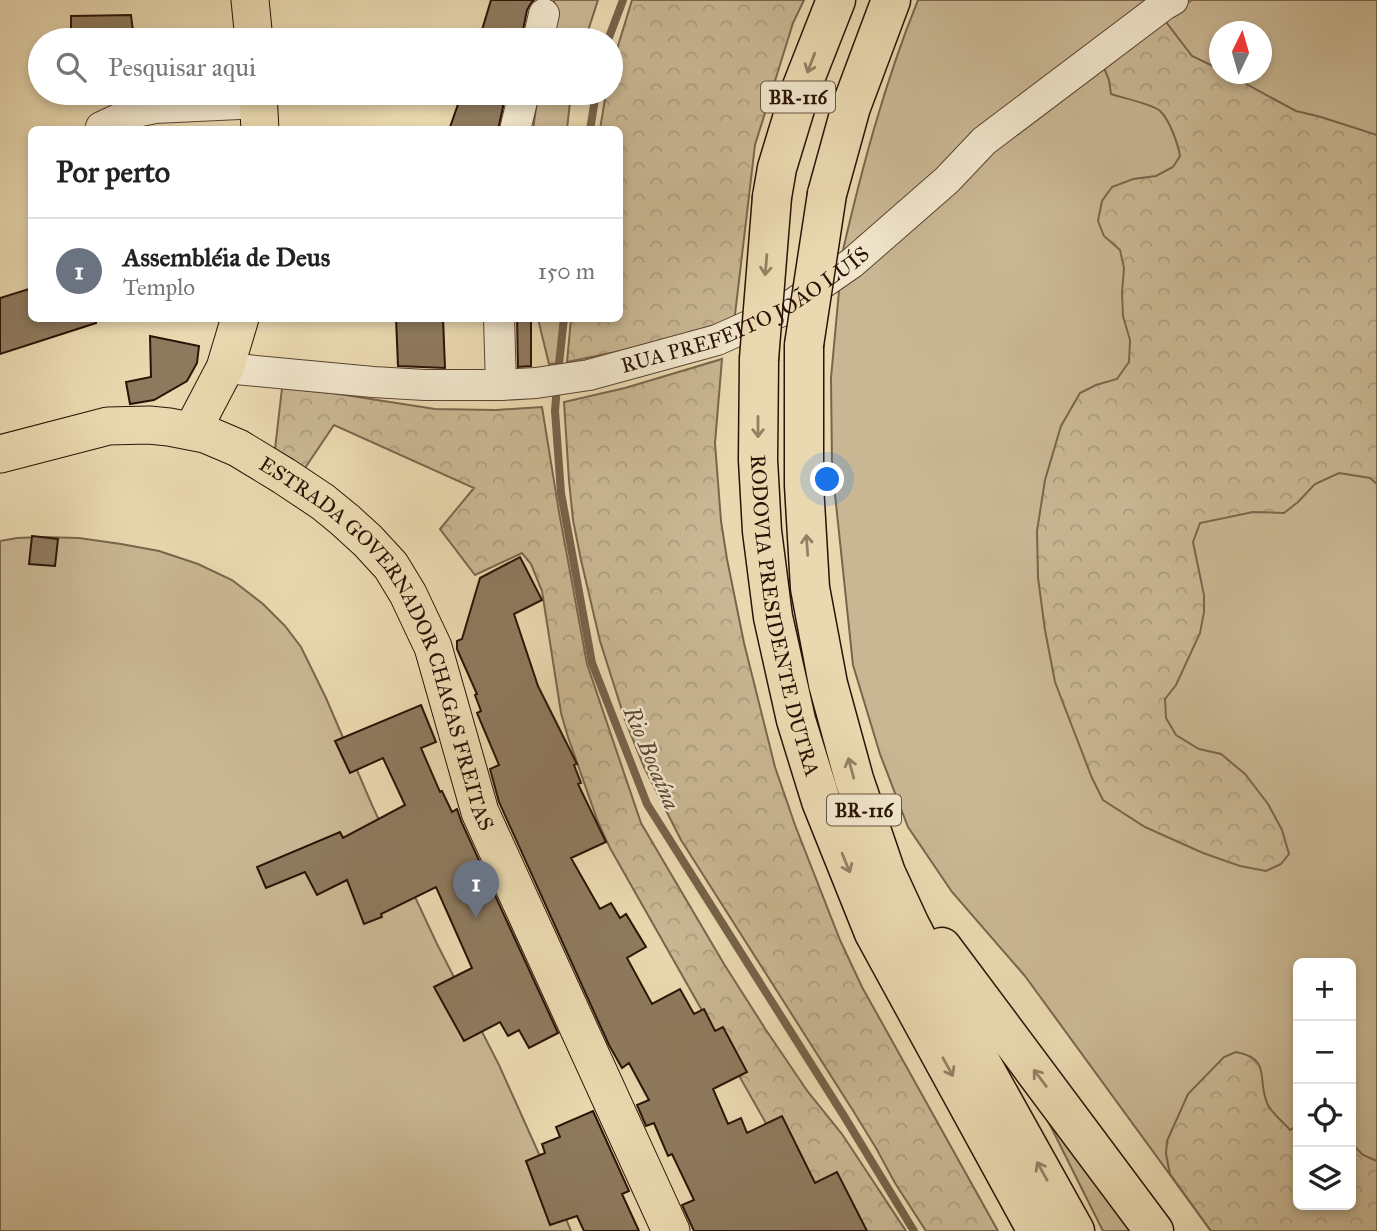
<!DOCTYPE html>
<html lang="pt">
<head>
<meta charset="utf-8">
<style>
	:root { --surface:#fff; --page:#f6f6f6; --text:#222; --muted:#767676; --line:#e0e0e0; --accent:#7c3aed }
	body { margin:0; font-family:"IM FELL Great Primer",serif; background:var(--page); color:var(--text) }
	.controls { position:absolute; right:21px; bottom:21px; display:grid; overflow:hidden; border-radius:10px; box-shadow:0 4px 10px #0003 }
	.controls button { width:63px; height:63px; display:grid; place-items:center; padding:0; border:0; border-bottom:2px solid var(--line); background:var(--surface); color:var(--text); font:35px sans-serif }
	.compass { position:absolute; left:1209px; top:21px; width:63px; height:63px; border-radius:50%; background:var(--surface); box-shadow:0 4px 10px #0003; rotate:5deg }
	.you { position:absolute; left:828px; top:480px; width:24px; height:24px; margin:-18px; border:5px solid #fff; border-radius:50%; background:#1a73e8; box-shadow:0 0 0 10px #1a73e833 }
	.badge { display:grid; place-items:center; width:46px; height:46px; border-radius:50%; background:var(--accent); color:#fff; font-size:23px; font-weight:700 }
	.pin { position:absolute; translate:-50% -58px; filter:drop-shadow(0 2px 4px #0008) }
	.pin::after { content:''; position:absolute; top:37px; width:24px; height:21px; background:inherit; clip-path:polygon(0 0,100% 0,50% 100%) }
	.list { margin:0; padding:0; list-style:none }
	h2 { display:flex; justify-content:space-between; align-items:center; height:91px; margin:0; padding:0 28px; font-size:30px }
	h2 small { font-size:23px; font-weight:400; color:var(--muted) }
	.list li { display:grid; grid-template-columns:46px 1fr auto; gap:21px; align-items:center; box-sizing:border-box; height:105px; padding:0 28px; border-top:2px solid var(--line) }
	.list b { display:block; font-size:26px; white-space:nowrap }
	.list p { margin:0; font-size:23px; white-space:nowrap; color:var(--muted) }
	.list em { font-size:23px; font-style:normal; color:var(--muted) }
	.icon { flex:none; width:38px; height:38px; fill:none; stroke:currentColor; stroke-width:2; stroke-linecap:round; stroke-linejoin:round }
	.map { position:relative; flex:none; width:1377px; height:1231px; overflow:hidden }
	.search { position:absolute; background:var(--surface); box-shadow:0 4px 10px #0003; left:28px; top:28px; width:595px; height:77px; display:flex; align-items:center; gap:18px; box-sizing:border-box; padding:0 24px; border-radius:38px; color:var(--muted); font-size:26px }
	.panel { position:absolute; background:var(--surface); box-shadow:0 4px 10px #0003; left:28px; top:126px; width:595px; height:196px; border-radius:10px }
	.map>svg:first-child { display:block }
</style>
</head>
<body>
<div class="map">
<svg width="1377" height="1231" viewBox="0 0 1377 1231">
	<defs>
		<pattern id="forest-crowns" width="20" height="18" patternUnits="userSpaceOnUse" patternTransform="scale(1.75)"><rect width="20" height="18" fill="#c9b793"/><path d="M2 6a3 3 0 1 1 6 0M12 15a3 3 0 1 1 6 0" fill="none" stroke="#ad9c7d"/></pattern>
	</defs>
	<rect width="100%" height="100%" fill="#ead9b0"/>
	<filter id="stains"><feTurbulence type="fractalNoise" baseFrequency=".00286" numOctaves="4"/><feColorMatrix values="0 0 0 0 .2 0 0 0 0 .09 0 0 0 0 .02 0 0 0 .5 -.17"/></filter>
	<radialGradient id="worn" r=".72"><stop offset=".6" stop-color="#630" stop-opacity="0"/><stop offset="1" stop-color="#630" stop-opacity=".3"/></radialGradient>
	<!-- green -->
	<path fill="#c9b793" stroke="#7a654c" stroke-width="2" fill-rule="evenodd" d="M554 0H598L585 40H546Z
		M918 0H1162L841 259C861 171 884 84 918 0Z
		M1192 0H1377V1231H1211L1025 976 952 892 908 827 880 754 853 665 832 466 831 378 840 280 984 158 1163 18ZM1220 32H1262V74H1220ZM1298 963H1351V1205H1298Z
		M538 93H571L567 129 533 130Z
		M538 319H561L560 363 549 364Z
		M41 537 79 538 121 544 159 551 198 564 232 580 263 604 285 626 301 647 326 698 372 805 437 944 499 1065 539 1154 571 1231H0V541L17 538Z
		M1042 1109 1139 1231H1103Z"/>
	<!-- forest -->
	<path fill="url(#forest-crowns)" stroke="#7a654c" stroke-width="2" d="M632 0H804L793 23 755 145 734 323 635 348 567 362 571 319 620 318V130L600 129 606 93H611V69Z
		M1163 18 1192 56 1219 69 1220 74H1229L1257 90 1296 111 1321 117 1377 135V484L1370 478 1339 473 1315 484 1298 502 1284 513 1253 512 1200 523 1193 542 1204 595V612L1200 633 1176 685 1165 699 1166 718 1176 735 1199 749 1221 754 1245 774 1268 804 1282 830 1289 854 1281 864 1266 871 1240 866 1203 853 1145 827 1103 800 1092 778 1055 682 1045 630 1038 578 1037 531 1045 480 1061 426 1080 393 1096 385 1117 379 1129 362 1130 340 1123 316 1122 293 1124 268 1120 250 1104 236 1098 221 1102 201 1112 187 1133 179 1156 176 1173 167 1180 156C1178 144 1169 118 1159 110 1151 104 1123 98 1111 94L1109 80 1102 63Z
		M722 359 715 443 721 521 727 559 744 643 775 767 795 825 840 940 862 987 998 1231H926L895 1183 876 1148 852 1109 681 840 644 767 625 720 600 641 581 560 573 520 569 481 564 402 625 388Z
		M282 388 332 393 435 409 496 410 542 407 559 512 587 664 641 823 724 964 766 1030 808 1092 842 1134 906 1231H827L610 848 598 822 568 737 561 713 542 591 531 564 522 553 475 575 440 529 474 488 334 425 303 471 274 458Z
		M1236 1052C1273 1059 1256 1081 1268 1105 1273 1115 1283 1121 1290 1130L1298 1125V1205H1351V1143L1363 1155 1377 1161V1231H1211L1170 1174 1166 1154 1167 1141 1188 1094 1224 1057Z"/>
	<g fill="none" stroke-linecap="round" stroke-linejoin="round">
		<!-- stream -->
		<path stroke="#766249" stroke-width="8" d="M608 40 623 0
			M590 130 596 93
			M558 373 564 318
			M557 386 555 411 561 493 592 663 647 804 844 1116 914 1231"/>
	</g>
	<!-- building -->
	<path fill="#8e7a5e" stroke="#2a1306" stroke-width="2" d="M491 0H534L531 3 527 10 521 40H479Z
		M131 15 134 40H71V16Z
		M462 93H506L498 130H449Z
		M32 288V318H95L96 323 0 354V298Z
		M396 318H443L445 368 398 366Z
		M517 318H531V366L518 367Z
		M150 336 199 346 197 363 187 381 154 400 130 404 126 382 151 377Z
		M32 536 58 539 55 566 29 564Z
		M520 557 542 600 514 614 538 686 577 764 574 765 581 783 578 784 606 842 571 858 600 909 611 903 620 918 626 914 646 947 627 958 652 1004 680 989 694 1014 704 1009 715 1031 723 1027 747 1072 713 1089 728 1124 741 1118 747 1133 782 1116 815 1183 837 1172 867 1231H694L682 1205 694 1200 672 1154 668 1156 654 1123 646 1126 637 1105 649 1100 629 1063 622 1068 609 1045 499 802 490 769 499 765 477 713 481 711 475 695 477 694 457 649V641L462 639 480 578Z
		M421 705 436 742 421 748 440 792 442 791 452 812 457 809 461 821 558 1033 529 1048 519 1030 508 1036 500 1022 464 1041 434 987 472 968 436 887 381 914 382 917 364 924 347 880 317 895 305 872 266 888 257 867 340 832 343 838 405 805 383 758 350 773 335 741Z
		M593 1111 629 1191 622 1194 639 1231H584L577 1216 550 1225 526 1161 545 1153 542 1144 560 1137 556 1127Z"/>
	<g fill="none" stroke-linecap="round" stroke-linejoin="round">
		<defs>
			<g id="minor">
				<path d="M538 40 544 14"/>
				<path d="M100 130 101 127 131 113 155 108 259 103"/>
				<path d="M515 130 524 93"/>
				<path d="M499 318 501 385"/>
				<path id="s1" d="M225 368 373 382 425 385H501L536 383 589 375 717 340 784 310 852 263 947 180 984 141 1164 5 1173 0"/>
			</g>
			<g id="major">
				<path d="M250 0 254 40"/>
				<path d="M258 93 260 130"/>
				<path d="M192 431 225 368 240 318"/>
				<path id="s2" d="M0 454 108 426 149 425 169 427 205 434 238 448 284 476 323 502 345 520 368 541 391 566 408 594 433 647 480 812 671 1231"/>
			</g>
			<g id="highway">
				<path d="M827 194 851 107 891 0"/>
				<path d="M772 197 777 168 801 89 836 0"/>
				<path d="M804 345V485L810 588 828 684 854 779 886 873 910 925 983 1066 1075 1231"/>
				<path id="s3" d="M759 359 758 460 762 531 773 617 796 720 821 801 874 933 1037 1231"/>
				<path d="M942 947 1154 1231"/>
			</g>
		</defs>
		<!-- minor casing -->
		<use href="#minor" stroke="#5a4430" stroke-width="32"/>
		<!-- major casing -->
		<use href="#major" stroke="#2a1306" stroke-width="39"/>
		<!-- highway casing -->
		<use href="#highway" stroke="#2a1306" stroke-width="41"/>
		<!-- minor -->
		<use href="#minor" stroke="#f1e6cc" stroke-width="30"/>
		<!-- major -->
		<use href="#major" stroke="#ead9b0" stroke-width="37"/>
		<!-- highway -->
		<use href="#highway" stroke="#ead9b0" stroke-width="38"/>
		<defs>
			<path id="highway-bridge" d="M804 345 827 194
				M759 359 772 197"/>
		</defs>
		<!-- highway-bridge casing -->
		<use href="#highway-bridge" stroke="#2a1306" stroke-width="41" stroke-linecap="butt"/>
		<!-- highway-bridge -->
		<use href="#highway-bridge" stroke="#ead9b0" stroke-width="38"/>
	</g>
	<!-- one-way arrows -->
	<defs><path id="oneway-shaft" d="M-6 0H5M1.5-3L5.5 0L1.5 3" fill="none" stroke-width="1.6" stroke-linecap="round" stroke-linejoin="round" transform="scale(1.75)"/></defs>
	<g stroke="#948064">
		<use href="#oneway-shaft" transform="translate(811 63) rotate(111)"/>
		<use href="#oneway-shaft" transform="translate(766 265) rotate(95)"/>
		<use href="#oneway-shaft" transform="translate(758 427) rotate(90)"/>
		<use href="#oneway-shaft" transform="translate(807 545) rotate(-94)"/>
		<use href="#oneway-shaft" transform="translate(851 768) rotate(-105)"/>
		<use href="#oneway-shaft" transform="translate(846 863) rotate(68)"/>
		<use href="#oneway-shaft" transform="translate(948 1067) rotate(61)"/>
		<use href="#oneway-shaft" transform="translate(1040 1078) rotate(-127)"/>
		<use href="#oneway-shaft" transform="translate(1042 1171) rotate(-119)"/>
	</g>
	<g text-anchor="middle" stroke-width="5" stroke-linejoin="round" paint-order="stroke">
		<!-- shield labels -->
		<g fill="#f1e6cc" stroke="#665241" stroke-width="2">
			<rect x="761" y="81.5" width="74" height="31" rx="5"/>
			<rect x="827" y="794.5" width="74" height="31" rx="5"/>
		</g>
		<g font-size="19" font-weight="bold" fill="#2a1306">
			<text x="798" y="104">BR-116</text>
			<text x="864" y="817">BR-116</text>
		</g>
		<!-- street labels -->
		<g font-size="21" fill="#2a1306" stroke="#f1e6cc">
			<text dy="7" stroke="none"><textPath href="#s1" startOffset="536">RUA PREFEITO JOÃO LUÍS</textPath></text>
			<text dy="7" stroke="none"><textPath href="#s3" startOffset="259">RODOVIA PRESIDENTE DUTRA</textPath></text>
			<text dy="7" stroke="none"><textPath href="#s2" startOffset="497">ESTRADA GOVERNADOR CHAGAS FREITAS</textPath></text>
		</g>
		<!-- water labels -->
		<g font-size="23" font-style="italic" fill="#5d4733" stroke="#f1e6cc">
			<text transform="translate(652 758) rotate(67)" y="8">Rio Bocaína</text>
		</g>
	</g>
	<rect width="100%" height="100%" filter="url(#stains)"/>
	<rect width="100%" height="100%" fill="url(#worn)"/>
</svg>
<div class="controls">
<button>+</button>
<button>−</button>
<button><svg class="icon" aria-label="locate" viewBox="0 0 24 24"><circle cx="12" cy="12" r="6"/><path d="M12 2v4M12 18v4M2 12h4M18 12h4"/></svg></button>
<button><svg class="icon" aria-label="layers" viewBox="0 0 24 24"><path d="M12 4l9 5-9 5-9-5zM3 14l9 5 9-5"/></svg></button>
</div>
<svg class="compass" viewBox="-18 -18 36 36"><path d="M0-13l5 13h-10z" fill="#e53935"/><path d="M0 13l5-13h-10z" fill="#767676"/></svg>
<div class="you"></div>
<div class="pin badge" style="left:476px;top:918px;background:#6b7280">1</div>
<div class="search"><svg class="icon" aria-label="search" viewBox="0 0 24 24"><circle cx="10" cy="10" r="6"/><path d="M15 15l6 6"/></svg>Pesquisar aqui</div>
<section class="panel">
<h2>Por perto<small></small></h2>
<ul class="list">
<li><span class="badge" style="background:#6b7280">1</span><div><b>Assembléia de Deus</b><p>Templo</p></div><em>150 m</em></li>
</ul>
</section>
</div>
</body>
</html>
